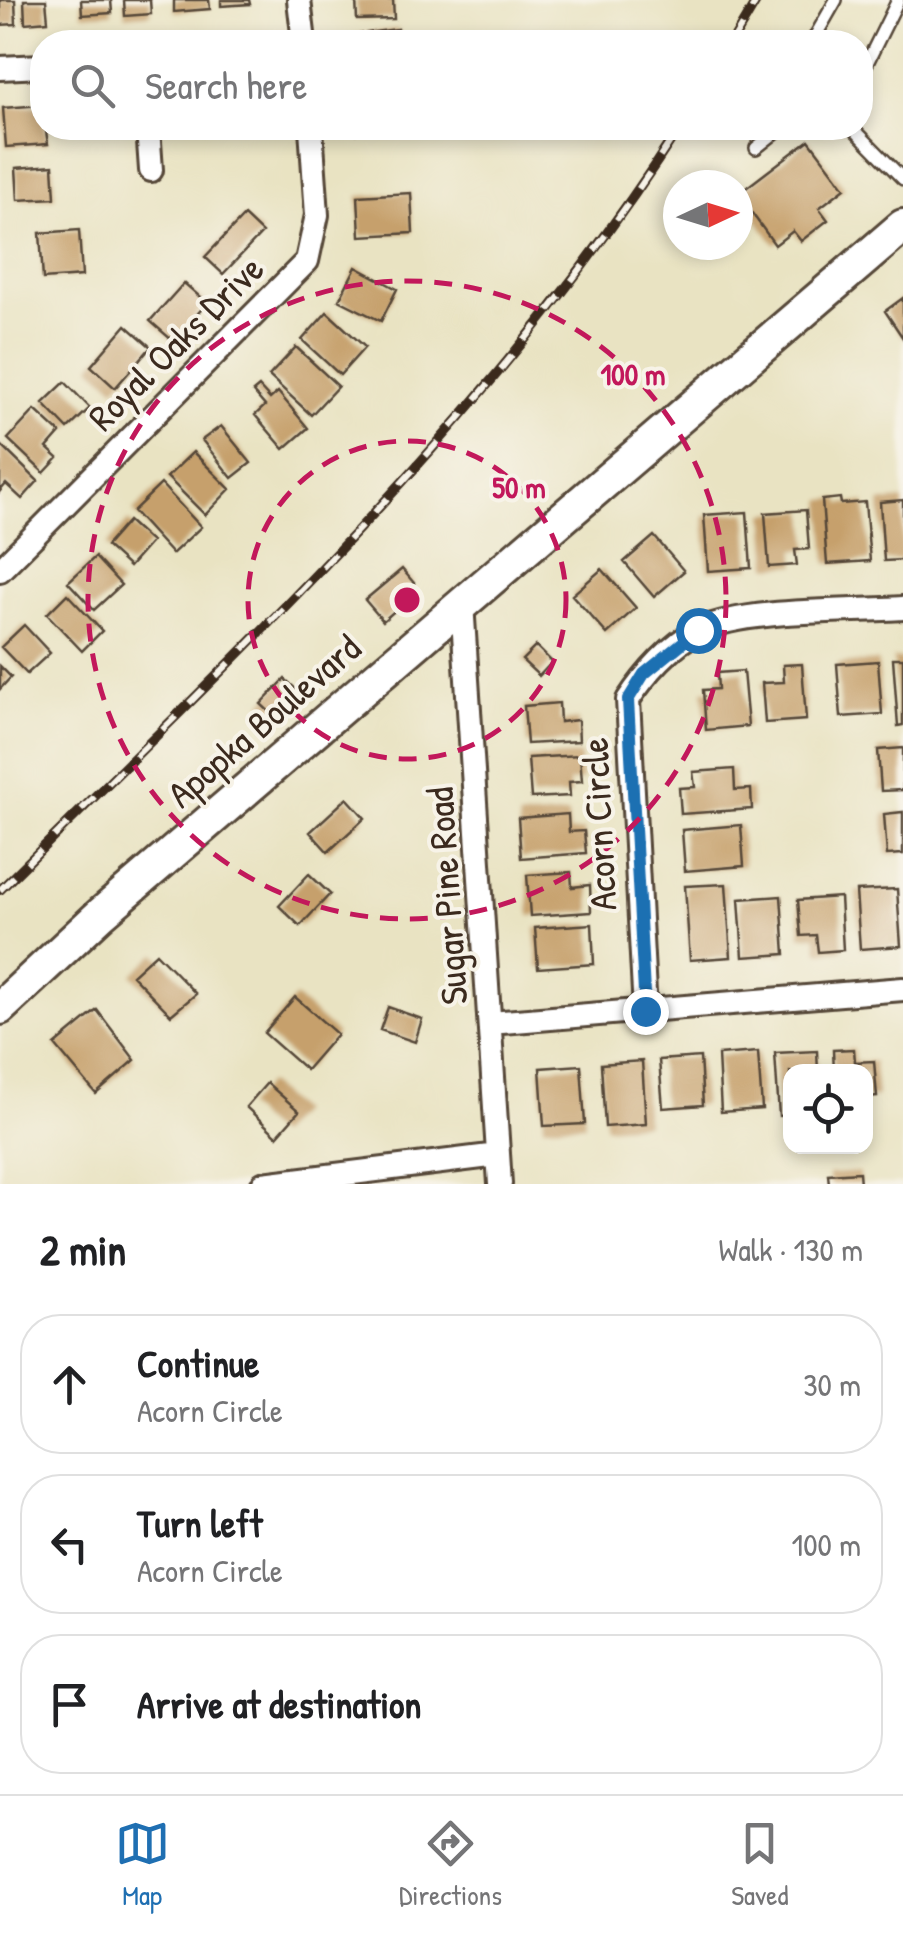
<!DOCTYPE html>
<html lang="en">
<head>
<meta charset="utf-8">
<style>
	:root { --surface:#fff; --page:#f2f2f2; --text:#202124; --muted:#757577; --line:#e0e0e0; --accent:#1f6fb2 }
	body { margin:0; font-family:"Patrick Hand",sans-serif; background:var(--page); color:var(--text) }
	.controls { position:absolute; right:30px; bottom:30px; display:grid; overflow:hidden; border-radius:20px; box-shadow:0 5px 15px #0003 }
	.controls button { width:90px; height:90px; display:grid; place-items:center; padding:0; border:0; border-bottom:2px solid var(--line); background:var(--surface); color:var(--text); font:50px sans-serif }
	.compass { position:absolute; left:663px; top:170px; width:90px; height:90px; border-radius:50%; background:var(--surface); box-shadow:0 5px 15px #0003; rotate:86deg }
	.stop { position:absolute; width:30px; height:30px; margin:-22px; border:8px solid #1f6fb2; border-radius:50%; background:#fff }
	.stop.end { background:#1f6fb2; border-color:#fff; box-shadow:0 2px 10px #0008 }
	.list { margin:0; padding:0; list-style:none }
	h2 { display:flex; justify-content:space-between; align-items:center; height:130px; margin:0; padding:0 40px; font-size:42px }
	h2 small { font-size:32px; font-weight:400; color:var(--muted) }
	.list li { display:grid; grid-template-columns:65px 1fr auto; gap:30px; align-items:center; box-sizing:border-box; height:140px; margin:0 20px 20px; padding:0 20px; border:2px solid var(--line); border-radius:40px }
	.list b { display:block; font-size:38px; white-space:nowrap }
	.list p { margin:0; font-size:32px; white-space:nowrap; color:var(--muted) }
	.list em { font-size:32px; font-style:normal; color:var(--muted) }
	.icon { flex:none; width:55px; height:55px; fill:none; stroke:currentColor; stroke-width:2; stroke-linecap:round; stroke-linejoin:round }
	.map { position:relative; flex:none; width:903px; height:1184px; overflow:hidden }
	.search { position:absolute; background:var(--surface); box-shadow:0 5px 15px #0003; left:30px; right:30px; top:30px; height:110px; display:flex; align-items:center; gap:25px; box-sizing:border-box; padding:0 35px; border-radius:40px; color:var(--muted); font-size:38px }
	.sheet { height:610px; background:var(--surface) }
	nav { display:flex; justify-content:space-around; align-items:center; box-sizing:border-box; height:140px; border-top:2px solid var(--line); background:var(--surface); font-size:28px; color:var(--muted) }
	nav a { display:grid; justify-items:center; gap:5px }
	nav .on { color:var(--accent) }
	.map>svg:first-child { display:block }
</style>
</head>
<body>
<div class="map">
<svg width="903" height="1184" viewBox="0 0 903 1184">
	<rect width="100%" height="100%" fill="#f7f3e8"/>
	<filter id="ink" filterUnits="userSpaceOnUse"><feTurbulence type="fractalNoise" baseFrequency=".01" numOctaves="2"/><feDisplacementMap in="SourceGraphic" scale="20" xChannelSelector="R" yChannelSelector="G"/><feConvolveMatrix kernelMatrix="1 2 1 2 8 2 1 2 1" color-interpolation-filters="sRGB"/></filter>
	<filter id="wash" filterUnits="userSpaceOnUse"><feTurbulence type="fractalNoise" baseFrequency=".0048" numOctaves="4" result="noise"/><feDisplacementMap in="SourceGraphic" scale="40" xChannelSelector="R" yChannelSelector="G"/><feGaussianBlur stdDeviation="2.25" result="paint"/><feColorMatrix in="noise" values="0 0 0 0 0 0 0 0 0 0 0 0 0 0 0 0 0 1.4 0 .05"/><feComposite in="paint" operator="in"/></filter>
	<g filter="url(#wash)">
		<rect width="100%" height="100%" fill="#e9e3c2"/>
		<g id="blocks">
			<!-- building -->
			<path fill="#c6a06c" d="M0 0H15L16 24 0 25Z
				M24 0H46L48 21 25 23Z
				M81 0H111L112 13 82 15Z
				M124 0H150L151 14 125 16Z
				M174 0H209L210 9 174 12Z
				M221 0H249L250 4 221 6Z
				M356 0H393L394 19 357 20Z
				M398 29 400 42H350V35Z
				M42 105 48 144 6 147 3 108Z
				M356 128H395V130L357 134Z
				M809 140 845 188 819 208 828 220 801 241 793 231 775 245 738 194Z
				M53 165 55 198 18 200 16 168Z
				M411 193 413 233 360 236 358 196Z
				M244 216 262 233 223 274 205 257Z
				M79 230 82 276 43 279 40 233Z
				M356 267 397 289 381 321 339 300Z
				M184 283 207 303 173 341 150 321Z
				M903 298V338L885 311Z
				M327 312 365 347 340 375 302 340Z
				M126 325 151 347 115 388 91 366Z
				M296 347 338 386 311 415 269 376Z
				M65 382 90 408 68 429 43 403Z
				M259 387 270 399 278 392 308 428 284 449 255 415 265 406 253 392Z
				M35 410 60 433 47 448 58 458 44 473 8 439Z
				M221 426 251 463 232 478 202 440Z
				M0 444 38 481 22 499 6 484 0 491Z
				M193 452 230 489 205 515 167 477Z
				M161 484 201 527 172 554 133 511Z
				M840 498 841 504 865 502 870 561 827 564 822 500Z
				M903 500V560L884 561 880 502Z
				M806 510 809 549 795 550 797 565 769 567 765 513Z
				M747 512 751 568 708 571 704 515Z
				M128 521 151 542 129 567 106 546Z
				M654 536 684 571 654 597 624 562Z
				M95 557 121 585 94 610 68 582Z
				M402 569 414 583 402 593 407 600 383 621 365 600Z
				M602 569 636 608 607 634 572 595Z
				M67 594 102 631 82 651 47 614Z
				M24 625 50 653 27 674 1 647Z
				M536 646 552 662 539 676 522 660Z
				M893 658H903V725L898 726Z
				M878 661 882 714 841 717 837 664Z
				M802 664 806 720 765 723 762 683 784 682 783 665Z
				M0 666 11 677 0 689Z
				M743 671 748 726 706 730 703 690 718 689 717 673Z
				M285 679 302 695 278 720 261 704Z
				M559 703 560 722 578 720 579 741 527 744 524 706Z
				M903 748V790L881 791 878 750Z
				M580 755 582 781 569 782 570 796 531 798 528 758Z
				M734 769 735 790 751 789 752 809 681 814 679 788 695 787 693 772Z
				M347 798 365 818 328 852 310 832Z
				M903 812V854L887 855 884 814Z
				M568 814 569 832 584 831 586 853 521 858 518 818Z
				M741 825 744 866 685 871 682 830Z
				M571 872 572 887 590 885 591 912 530 916 527 875Z
				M309 874 330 894 300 926 279 906Z
				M726 884 731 957 690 960 685 886Z
				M897 889 901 946 860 949 856 891Z
				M781 896 785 954 743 957 739 899Z
				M840 897 843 950 818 952 816 935 801 936 798 900Z
				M592 924 594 964 538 968 535 928Z
				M156 953 196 994 171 1015 132 975Z
				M295 997 337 1034 306 1070 264 1033Z
				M388 1007 422 1019 415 1042 380 1030Z
				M97 1010 135 1060 96 1094 55 1045Z
				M854 1049 855 1062 874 1061 877 1097 866 1098V1072H834L833 1050Z
				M817 1051 818 1072H790V1115L779 1116 775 1053Z
				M758 1052 762 1109 721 1112 718 1055Z
				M700 1057 703 1105 663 1108 659 1060Z
				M642 1061 646 1124 605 1127 601 1064Z
				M581 1065 585 1124 544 1126 540 1068Z
				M267 1083 299 1111 277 1136 246 1107Z
				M859 1172 860 1184H829L828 1174Z"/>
		</g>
	</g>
	<g filter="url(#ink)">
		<use href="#blocks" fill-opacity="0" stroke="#554637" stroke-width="2.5"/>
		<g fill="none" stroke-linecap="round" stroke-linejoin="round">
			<defs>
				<path id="lane" d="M812 42 836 0
					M860 77 898 0
					M853 128 903 179
					M756 148 781 128"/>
				<path id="street" d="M299 0 304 42
					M0 68 42 66
					M148 128 151 170
					M0 570 307 261 317 215 311 128
					M462 603 500 1184
					M645 1011 628 700C645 674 672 643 700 630 747 608 849 612 903 608
					M490 1023 903 989
					M263 1184 498 1155"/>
				<path id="secondary" d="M0 1008 101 914 903 226"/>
			</defs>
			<!-- lane casing -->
			<use href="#lane" stroke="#554637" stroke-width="16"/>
			<!-- street casing -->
			<use href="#street" stroke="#554637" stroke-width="28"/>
			<!-- secondary casing -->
			<use href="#secondary" stroke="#554637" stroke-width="38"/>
			<!-- lane -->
			<use href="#lane" stroke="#fff" stroke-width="11"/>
			<!-- street -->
			<use href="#street" stroke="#fff" stroke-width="22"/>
			<!-- secondary -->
			<use href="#secondary" stroke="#fff" stroke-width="32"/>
			<defs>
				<path id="rail" d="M732 42 757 0
					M0 890C242 650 494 416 679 128"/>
			</defs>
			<!-- rail casing -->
			<use href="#rail" stroke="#3b2a1e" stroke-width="10"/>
			<!-- rail -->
			<use href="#rail" stroke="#f7f3e8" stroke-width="6" stroke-dasharray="19" stroke-linecap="butt"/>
		</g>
	</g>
	<g fill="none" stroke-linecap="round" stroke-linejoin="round" filter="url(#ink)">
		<!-- route -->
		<path stroke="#1f6fb2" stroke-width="12" d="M645 1011 628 700 644 674 698 630"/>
	</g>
	<!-- distance rings -->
	<g fill="none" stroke="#c2185b" stroke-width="5" stroke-dasharray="18 12">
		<circle cx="407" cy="600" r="159"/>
		<circle cx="407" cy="600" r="319"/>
	</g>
	<g text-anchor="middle" stroke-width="8" stroke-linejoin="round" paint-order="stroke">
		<!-- street labels -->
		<g font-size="38" fill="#3b2a1e" stroke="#f7f3e8">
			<text transform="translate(176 343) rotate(-45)" y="13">Royal Oaks Drive</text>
			<text transform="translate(264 721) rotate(-41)" y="13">Apopka Boulevard</text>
			<text transform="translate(599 824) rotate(-93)" y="13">Acorn Circle</text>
			<text transform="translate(447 896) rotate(-94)" y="13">Sugar Pine Road</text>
		</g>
	</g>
	<circle cx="407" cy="600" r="15" fill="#c2185b" stroke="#f7f3e8" stroke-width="5"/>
	<g font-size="30" text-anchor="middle" font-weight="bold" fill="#c2185b" stroke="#f7f3e8" stroke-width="8" stroke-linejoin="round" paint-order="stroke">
		<text x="633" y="385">100 m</text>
		<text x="519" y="498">50 m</text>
	</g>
</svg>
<div class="controls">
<button><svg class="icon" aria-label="locate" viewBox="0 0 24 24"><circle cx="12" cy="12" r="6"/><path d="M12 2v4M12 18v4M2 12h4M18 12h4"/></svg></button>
</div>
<svg class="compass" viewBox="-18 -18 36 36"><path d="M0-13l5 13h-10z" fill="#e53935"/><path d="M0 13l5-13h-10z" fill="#757577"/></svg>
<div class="stop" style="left:698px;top:630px"></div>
<div class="stop end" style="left:645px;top:1011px"></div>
<div class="search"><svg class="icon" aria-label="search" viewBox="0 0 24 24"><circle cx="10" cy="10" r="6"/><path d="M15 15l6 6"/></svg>Search here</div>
</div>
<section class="sheet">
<h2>2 min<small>Walk · 130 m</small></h2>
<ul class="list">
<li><svg class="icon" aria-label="ahead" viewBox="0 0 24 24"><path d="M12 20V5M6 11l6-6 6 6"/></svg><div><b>Continue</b><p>Acorn Circle</p></div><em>30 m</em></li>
<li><svg class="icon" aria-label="left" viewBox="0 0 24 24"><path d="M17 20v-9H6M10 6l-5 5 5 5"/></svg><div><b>Turn left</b><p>Acorn Circle</p></div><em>100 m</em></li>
<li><svg class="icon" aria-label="arrive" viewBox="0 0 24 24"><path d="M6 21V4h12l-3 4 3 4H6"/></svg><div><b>Arrive at destination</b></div></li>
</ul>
</section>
<nav>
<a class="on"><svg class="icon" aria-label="map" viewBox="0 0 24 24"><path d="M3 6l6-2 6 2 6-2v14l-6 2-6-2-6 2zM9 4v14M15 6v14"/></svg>Map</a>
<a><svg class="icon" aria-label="directions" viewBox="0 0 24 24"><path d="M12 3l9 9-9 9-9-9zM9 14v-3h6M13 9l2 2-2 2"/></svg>Directions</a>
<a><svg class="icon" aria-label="saved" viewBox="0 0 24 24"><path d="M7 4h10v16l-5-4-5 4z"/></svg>Saved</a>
</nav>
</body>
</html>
